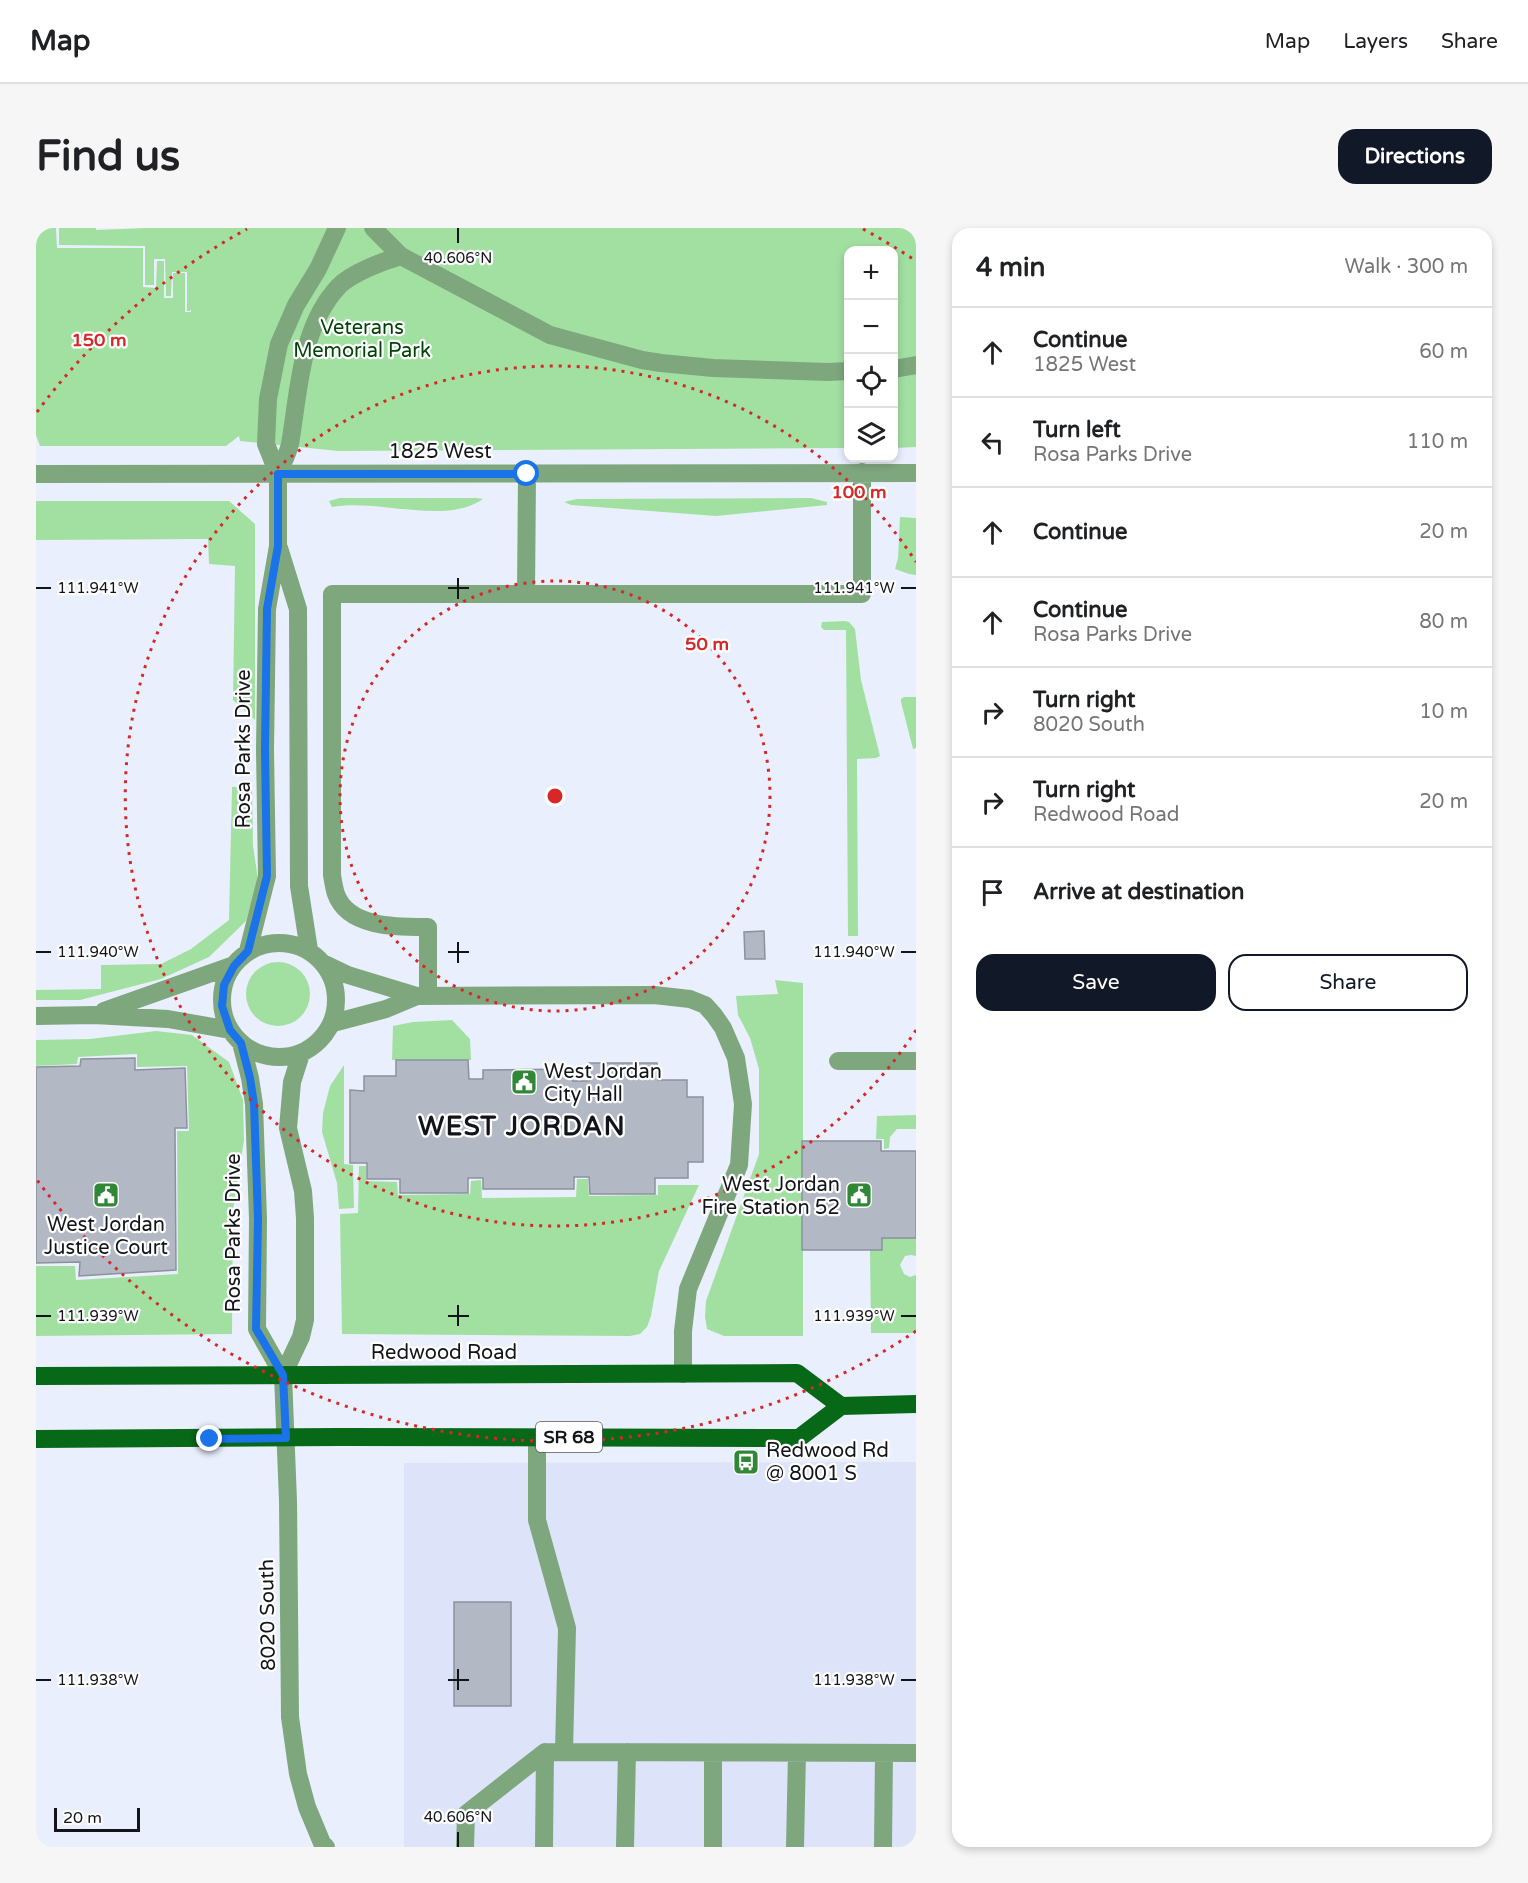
<!DOCTYPE html>
<html lang="en">
<head>
<meta charset="utf-8">
<style>
	:root { --surface:#fff; --page:#f6f6f6; --text:#202124; --muted:#757577; --line:#e0e0e0; --accent:#111827 }
	body { margin:0; font-family:"Varela Round",sans-serif; background:var(--page); color:var(--text) }
	.controls { position:absolute; right:18px; top:18px; display:grid; overflow:hidden; border-radius:12px; box-shadow:0 3px 9px #0003 }
	.controls button { width:54px; height:54px; display:grid; place-items:center; padding:0; border:0; border-bottom:2px solid var(--line); background:var(--surface); color:var(--text); font:30px sans-serif }
	.scale { position:absolute; left:18px; bottom:15px; width:86px; box-sizing:border-box; padding-left:6px; border:3px solid #121419; border-top:0; font-size:16px; line-height:21px; white-space:nowrap; color:#121419; -webkit-text-stroke:4px #fff; paint-order:stroke }
	.stop { position:absolute; width:18px; height:18px; margin:-14px; border:4px solid #1a73e8; border-radius:50%; background:#fff }
	.stop.end { background:#1a73e8; border-color:#fff; box-shadow:0 2px 6px #0008 }
	.list { margin:0; padding:0; list-style:none }
	h2 { display:flex; justify-content:space-between; align-items:center; height:78px; margin:0; padding:0 24px; font-size:26px }
	h2 small { font-size:20px; font-weight:400; color:var(--muted) }
	.list li { display:grid; grid-template-columns:39px 1fr auto; gap:18px; align-items:center; box-sizing:border-box; height:90px; padding:0 24px; border-top:2px solid var(--line) }
	.list b { display:block; font-size:22px; white-space:nowrap }
	.list p { margin:0; font-size:20px; white-space:nowrap; color:var(--muted) }
	.list em { font-size:20px; font-style:normal; color:var(--muted) }
	.actions { display:flex; gap:12px; padding:18px 24px }
	.actions a { flex:1; padding:14px 0; border:2px solid var(--accent); border-radius:18px; text-align:center; font-size:21px; color:var(--accent) }
	.actions .main { background:var(--accent); color:#fff }
	.icon { flex:none; width:33px; height:33px; fill:none; stroke:currentColor; stroke-width:2; stroke-linecap:round; stroke-linejoin:round }
	.map { position:relative; flex:none; width:880px; height:1619px; overflow:hidden; border-radius:18px }
	header { display:flex; align-items:center; gap:36px; box-sizing:border-box; height:84px; padding:0 30px; background:var(--surface); border-bottom:2px solid var(--line) }
	header strong { font-size:28px }
	nav { display:flex; gap:33px; margin-inline-start:auto; font-size:21px }
	.intro { display:flex; align-items:center; justify-content:space-between; box-sizing:border-box; height:144px; padding:0 36px }
	h1 { margin:0; font-size:42px }
	.button { padding:15px 27px; border-radius:18px; background:var(--accent); color:#fff; font-size:21px; font-weight:700 }
	main { display:flex; gap:36px; padding:0 36px }
	aside { flex:1; background:var(--surface); border-radius:18px; box-shadow:0 3px 9px #0003 }
	.map>svg:first-child { display:block }
</style>
</head>
<body>
<header>
<strong>Map</strong>
<nav><a>Map</a><a>Layers</a><a>Share</a></nav>
</header>
<div class="intro"><h1>Find us</h1><a class="button">Directions</a></div>
<main>
<div class="map">
<svg width="880" height="1619" viewBox="0 0 880 1619">
	<rect width="100%" height="100%" fill="#eaeffd"/>
	<!-- built -->
	<path fill="#dde4f9" d="M880 1234V1619H368V1235Z"/>
	<!-- green -->
	<path fill="#a2e0a2" d="M0 0H20L21 20H107V59L120 60 121 33H128V70H137V45H149V84H155V81L154 83H151V44H136L135 68H130L129 31H118V57H109V18L23 17V0H60V2L110 0H880V219L858 220V22H812V220L303 223 204 213 203 208 190 218H4L0 207Z
		M304 270H440L447 271C408 298 342 270 296 279L293 273Z
		M775 270 791 274V277L680 288 535 277 528 274 541 271Z
		M0 273H193L219 296V492L197 472 199 338 173 336 172 311 0 312Z
		M864 289 880 290V347L873 346 859 341 862 330Z
		M809 393 813 394 819 401 825 452 844 528 840 530 821 531 822 708H812L810 402H788L785 399 786 394H788Z
		M868 469H880V520L877 521 865 474V471Z
		M216 558 217 618 222 651 210 693 173 729 125 751 44 772H0V762L65 761V737L125 736 155 721 193 692 196 559Z
		M210 766a32 32 0 1 1 64 0a32 32 0 1 1-64 0Z
		M739 752 767 755V1108H688L671 1101 669 1089 670 1073 723 926V841L714 810 702 787 700 768 742 766Z
		M416 792 434 811 435 832H356L357 798 377 794Z
		M120 803 156 807 193 834 207 872 208 912 197 982 196 1106 0 1108V1038H39L40 1052 142 1046 141 903H153L151 838 101 839V826L42 829 41 836 0 838V812L54 811Z
		M308 837V936L317 937 318 980 303 981 301 955 286 904 287 885 294 858Z
		M880 887V901H861L854 909 853 920 848 921V911H840L841 888Z
		M323 938H330V953L361 954 362 967 434 966 435 953 445 952 446 970 540 969 541 951H552L553 968 622 967V957H663L623 1043 615 1088 611 1099 604 1106 594 1108 306 1106 304 986 322 985Z
		M846 1010H880V1028L875 1027 869 1028 864 1037 868 1046 874 1049 880 1047V1105H835L834 1022H846Z"/>
	<!-- building -->
	<path fill="#b3b8c5" stroke="#8c919d" stroke-width="1.5" d="M728 703 729 731H709L708 704Z
		M99 830V842L149 840 151 900H139L140 1042 43 1048 44 1034 0 1035V839L44 838 45 831Z
		M360 832H432L433 851H447V842L537 841V853H553V835H621L622 852H651V869H667V934H652V950H619V966H554L553 949H538V961H447V950H432V965H364V951H331V935H314V862L328 863V848H360Z
		M766 913H845V923H880V1010H846V1022H766Z
		M418 1374H475V1478H418Z"/>
	<g fill="none" stroke-linecap="round" stroke-linejoin="round">
		<!-- minor -->
		<path stroke="#7ea77e" stroke-width="18" d="M337 0 365 28 514 107 606 132 625 135 677 140 792 144 812 143
			M858 141 880 137
			M0 246 880 245
			M242 246C246 236 252 226 254 216 263 164 264 99 303 58 316 45 347 33 365 28
			M243 320 262 381 263 658 273 722
			M490 366 491 246
			M186 772a57 57 0 1 1 114 0a57 57 0 1 1-114 0Z
			M212 723 231 648 229 522 231 381 242 318V246L230 216 232 171 243 116 260 77 282 41 301 0
			M289 736 312 747 381 768
			M392 768V699C362 699 312 700 300 666 298 660 297 653 296 647V366H826V244
			M68 783 198 737
			M0 788 58 787 132 791 194 802
			M297 795 350 781 381 768 618 767 654 771 669 777 678 787 687 800 700 830 707 876 703 937 652 1061 647 1103V1146
			M205 815 214 850 218 876 222 991 221 1101 247 1147
			M265 826 256 854 252 900 267 963 269 990V1092L265 1109 247 1147 252 1273 254 1489 262 1546 271 1579 286 1615 290 1619
			M802 833H880
			M501 1209V1292L531 1400 528 1524
			M429 1619 430 1586 509 1524 880 1525
			M508 1619 509 1524
			M589 1619 591 1524
			M677 1619V1525
			M759 1619 761 1525
			M847 1619 848 1525"/>
		<!-- major -->
		<path stroke="#076818" stroke-width="18" d="M0 1148 761 1145 805 1178
			M0 1211 304 1209 763 1210 805 1178 880 1176"/>
	</g>
	<g fill="none" stroke-linecap="round" stroke-linejoin="round">
		<!-- route -->
		<path stroke="#1a73e8" stroke-width="8" d="M174 1211 250 1210 247 1147 220 1101 222 991 218 876 214 850 205 815 194 802 186 778 188 757 198 738 212 723 231 648 229 522 231 381 242 318V246H491"/>
	</g>
	<!-- ticks -->
	<path fill="none" stroke="#121419" stroke-width="2" d="M422 0V15M422 350V371M0 360H15M412 360H433M865 360H880M422 714V735M0 724H15M412 724H433M865 724H880M422 1077V1098M0 1088H15M412 1088H433M865 1088H880M422 1441V1462M0 1452H15M412 1452H433M865 1452H880M422 1604V1619"/>
	<!-- distance rings -->
	<g fill="none" stroke="#d62828" stroke-width="3" stroke-dasharray="3 6">
		<circle cx="519" cy="568" r="215"/>
		<path d="M880 802A430 430 0 1 1 880 334"/>
		<path d="M880 1103A645 645 0 0 1 1 952M1 184A645 645 0 0 1 211 1M827 1A645 645 0 0 1 880 33"/>
	</g>
	<!-- icons -->
	<defs>
		<symbol id="civic-square" viewBox="-11 -11 22 22"><rect x="-9" y="-9" width="18" height="18" rx="4" fill="#308837" stroke="#fff"/><path d="M-.6-6.5H3V-4.5H.6V-3L4-1V1h2V6H-6V1h2V-1L-.6-3ZM-1.2 2.5V6h2.4V2.5Z" fill="#fff"/></symbol>
		<symbol id="bus-square" viewBox="-11 -11 22 22"><rect x="-9" y="-9" width="18" height="18" rx="4" fill="#308837" stroke="#fff"/><path d="M-5-6H5V4H4V6H2V4H-2V6H-4V4H-5ZM-3.5-4V0h7V-4ZM-3.5 1.2v1.5H-2V1.2ZM2 1.2v1.5H3.5V1.2Z" fill="#fff"/></symbol>
	</defs>
	<g fill-rule="evenodd">
		<use href="#civic-square" x="473" y="839" width="30" height="30"/>
		<use href="#civic-square" x="55" y="952" width="30" height="30"/>
		<use href="#civic-square" x="808" y="952" width="30" height="30"/>
		<use href="#bus-square" x="695" y="1219" width="30" height="30"/>
	</g>
	<g text-anchor="middle" stroke-width="4.5" stroke-linejoin="round" paint-order="stroke">
		<!-- shield labels -->
		<rect fill="#fff" stroke="#595a5e" stroke-width="1.5" x="500" y="1194" width="66" height="30" rx="4.5"/>
		<g font-size="18" font-weight="bold" fill="#121419">
			<text x="533" y="1215">SR 68</text>
		</g>
		<!-- park labels -->
		<g font-size="20" fill="#004307" stroke="#fff">
			<text x="326" y="106">Veterans<tspan x="326" dy="23">Memorial Park</tspan></text>
		</g>
		<!-- street labels -->
		<g font-size="20" fill="#121419" stroke="#fff">
			<text x="404" y="230">1825 West</text>
			<text transform="translate(207 521) rotate(-90)" y="7">Rosa Parks Drive</text>
			<text transform="translate(197 1005) rotate(-90)" y="7">Rosa Parks Drive</text>
			<text x="408" y="1131">Redwood Road</text>
			<text transform="translate(231 1387) rotate(-91)" y="7">8020 South</text>
		</g>
		<!-- poi labels -->
		<g font-size="20" fill="#121419" stroke="#fff" text-anchor="start">
			<text x="508" y="850">West Jordan<tspan x="508" dy="23">City Hall</tspan></text>
			<text x="804" y="963" text-anchor="end">West Jordan<tspan x="804" dy="23">Fire Station 52</tspan></text>
			<text x="70" y="1003" text-anchor="middle">West Jordan<tspan x="70" dy="23">Justice Court</tspan></text>
			<text x="730" y="1229">Redwood Rd<tspan x="730" dy="23">@ 8001 S</tspan></text>
		</g>
		<!-- district labels -->
		<g font-size="26" font-weight="bold" letter-spacing="1.5" fill="#121419" stroke="#fff">
			<text x="486" y="907">WEST JORDAN</text>
		</g>
	</g>
	<g font-size="15" text-anchor="middle" fill="#121419" stroke="#fff" stroke-width="4.5" stroke-linejoin="round" paint-order="stroke">
		<text x="422" y="35">40.606°N</text>
		<text x="818" y="365">111.941°W</text>
		<text x="62" y="365">111.941°W</text>
		<text x="62" y="729">111.940°W</text>
		<text x="818" y="729">111.940°W</text>
		<text x="818" y="1093">111.939°W</text>
		<text x="62" y="1093">111.939°W</text>
		<text x="818" y="1457">111.938°W</text>
		<text x="62" y="1457">111.938°W</text>
		<text x="422" y="1594">40.606°N</text>
	</g>
	<circle cx="519" cy="568" r="9" fill="#d62828" stroke="#fff" stroke-width="3"/>
	<g font-size="18" text-anchor="middle" font-weight="bold" fill="#d62828" stroke="#fff" stroke-width="4.5" stroke-linejoin="round" paint-order="stroke">
		<text x="63" y="118">150 m</text>
		<text x="823" y="270">100 m</text>
		<text x="671" y="422">50 m</text>
	</g>
</svg>
<div class="controls">
<button>+</button>
<button>−</button>
<button><svg class="icon" aria-label="locate" viewBox="0 0 24 24"><circle cx="12" cy="12" r="6"/><path d="M12 2v4M12 18v4M2 12h4M18 12h4"/></svg></button>
<button><svg class="icon" aria-label="layers" viewBox="0 0 24 24"><path d="M12 4l9 5-9 5-9-5zM3 14l9 5 9-5"/></svg></button>
</div>
<div class="scale">20 m</div>
<div class="stop" style="left:491px;top:246px"></div>
<div class="stop end" style="left:174px;top:1211px"></div>
</div>
<aside>
<h2>4 min<small>Walk · 300 m</small></h2>
<ul class="list">
<li><svg class="icon" aria-label="ahead" viewBox="0 0 24 24"><path d="M12 20V5M6 11l6-6 6 6"/></svg><div><b>Continue</b><p>1825 West</p></div><em>60 m</em></li>
<li><svg class="icon" aria-label="left" viewBox="0 0 24 24"><path d="M17 20v-9H6M10 6l-5 5 5 5"/></svg><div><b>Turn left</b><p>Rosa Parks Drive</p></div><em>110 m</em></li>
<li><svg class="icon" aria-label="ahead" viewBox="0 0 24 24"><path d="M12 20V5M6 11l6-6 6 6"/></svg><div><b>Continue</b></div><em>20 m</em></li>
<li><svg class="icon" aria-label="ahead" viewBox="0 0 24 24"><path d="M12 20V5M6 11l6-6 6 6"/></svg><div><b>Continue</b><p>Rosa Parks Drive</p></div><em>80 m</em></li>
<li><svg class="icon" aria-label="right" viewBox="0 0 24 24"><path d="M7 20v-9h11M14 6l5 5-5 5"/></svg><div><b>Turn right</b><p>8020 South</p></div><em>10 m</em></li>
<li><svg class="icon" aria-label="right" viewBox="0 0 24 24"><path d="M7 20v-9h11M14 6l5 5-5 5"/></svg><div><b>Turn right</b><p>Redwood Road</p></div><em>20 m</em></li>
<li><svg class="icon" aria-label="arrive" viewBox="0 0 24 24"><path d="M6 21V4h12l-3 4 3 4H6"/></svg><div><b>Arrive at destination</b></div></li>
</ul>
<div class="actions"><a class="main">Save</a><a>Share</a></div>
</aside>
</main>
</body>
</html>
